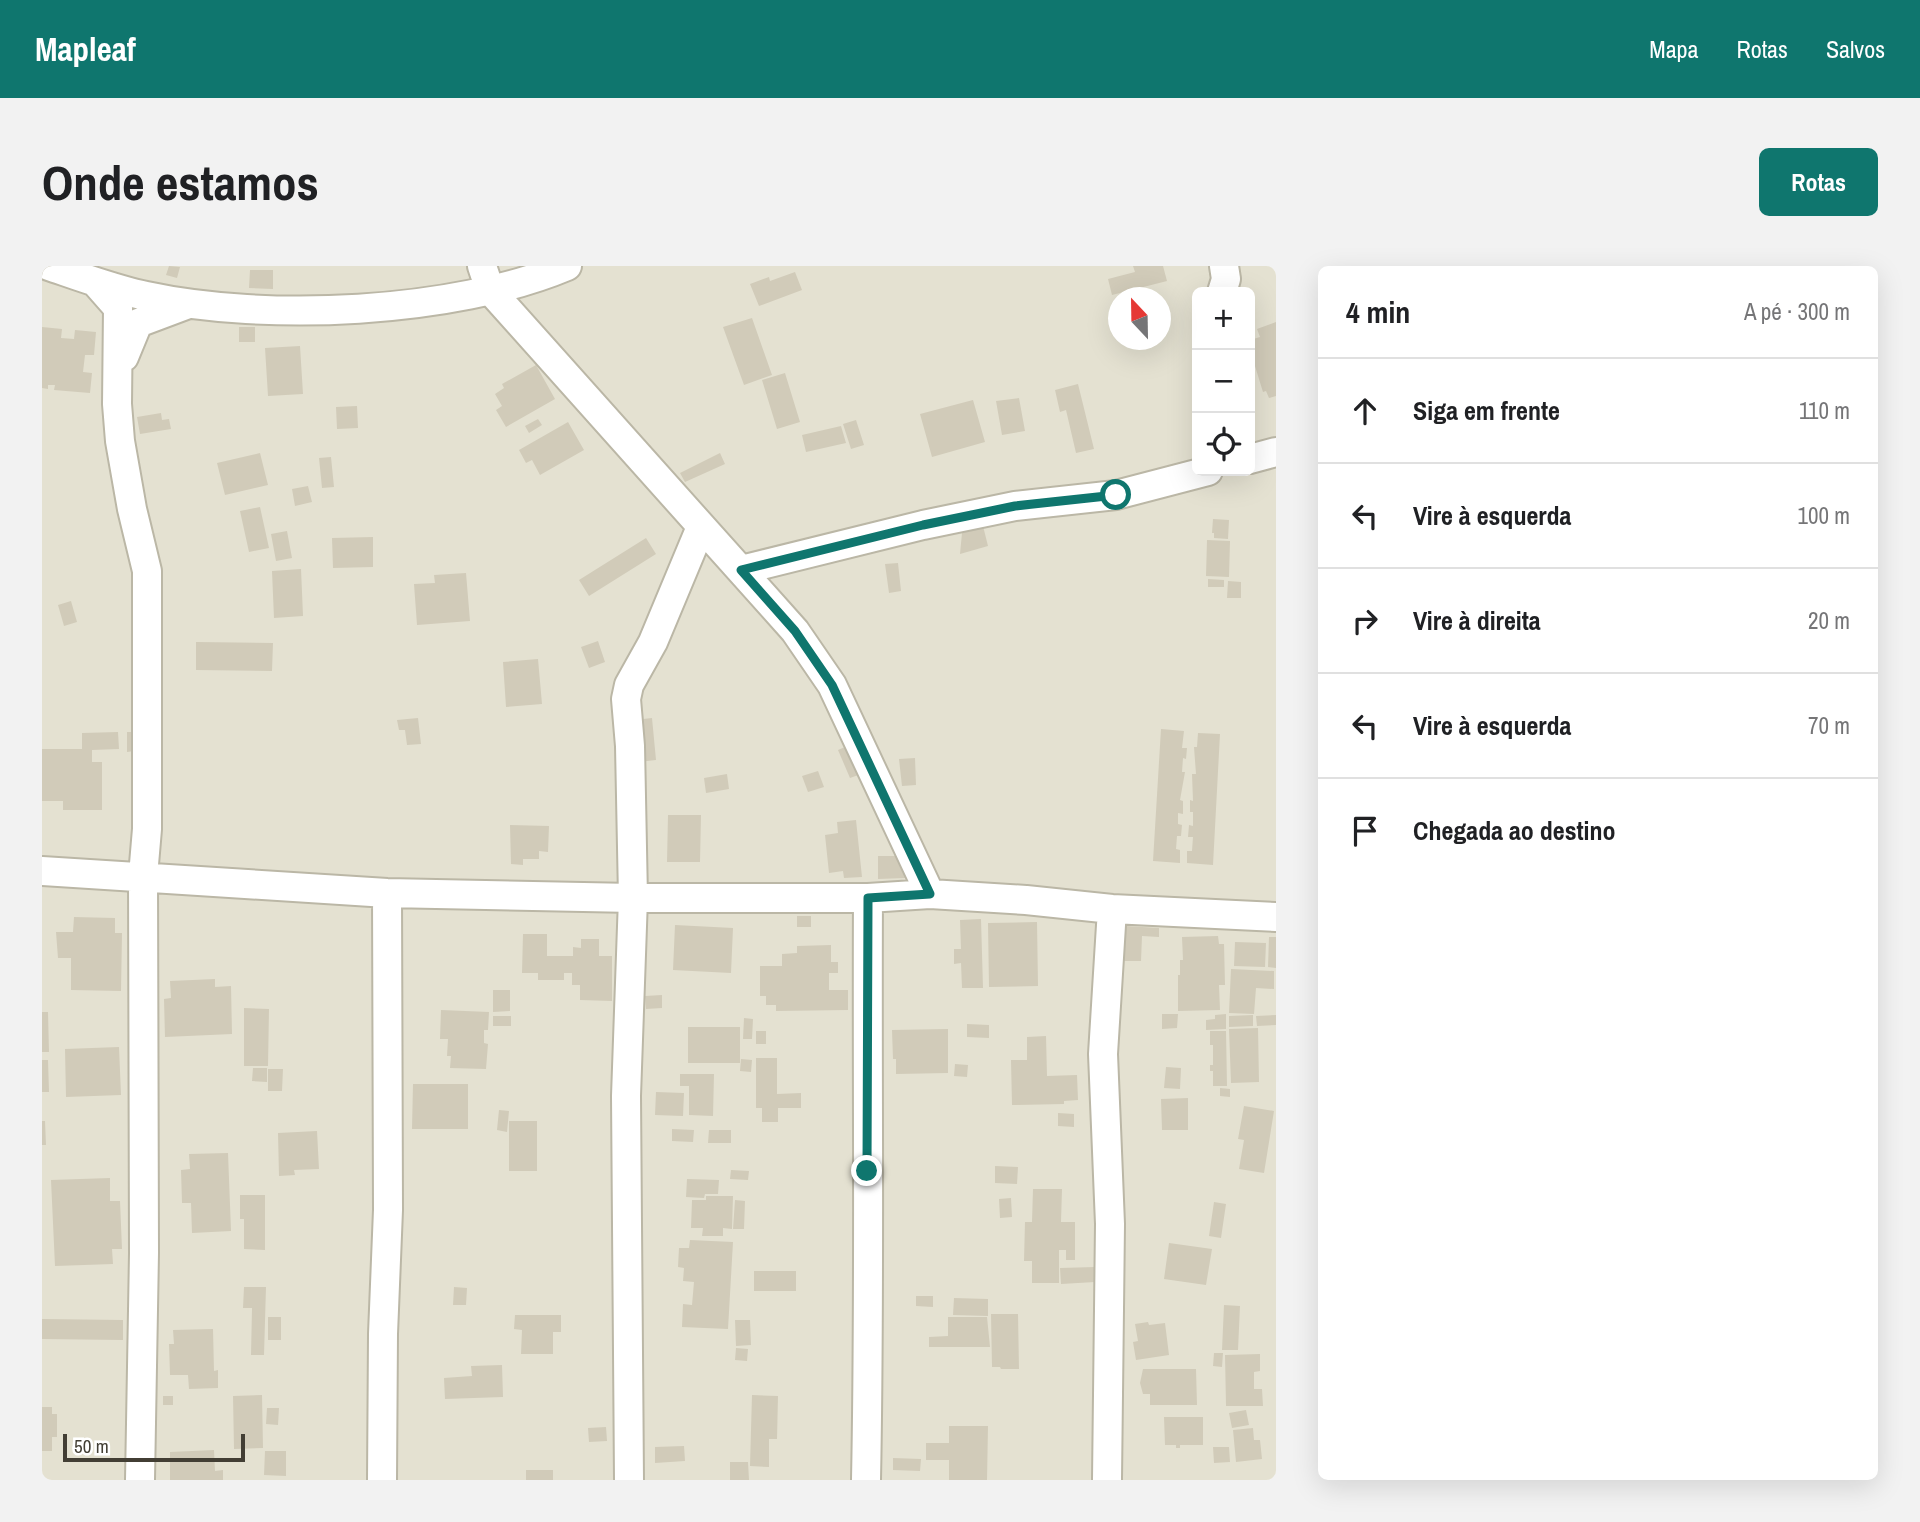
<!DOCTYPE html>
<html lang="pt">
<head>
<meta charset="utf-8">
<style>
	:root { --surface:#fff; --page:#f2f2f2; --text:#202124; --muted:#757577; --line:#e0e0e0; --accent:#0f766e }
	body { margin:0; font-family:"Archivo Narrow",sans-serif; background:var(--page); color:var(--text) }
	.controls { position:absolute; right:21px; top:21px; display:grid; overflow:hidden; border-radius:10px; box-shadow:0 7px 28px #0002 }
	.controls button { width:63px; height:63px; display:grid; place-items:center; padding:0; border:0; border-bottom:2px solid var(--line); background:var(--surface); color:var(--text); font:35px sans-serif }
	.compass { position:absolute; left:1066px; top:21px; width:63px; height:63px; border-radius:50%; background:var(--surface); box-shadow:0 7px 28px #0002; rotate:338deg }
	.scale { position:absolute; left:21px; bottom:18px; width:182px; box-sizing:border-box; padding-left:7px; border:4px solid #423e34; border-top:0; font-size:19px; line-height:24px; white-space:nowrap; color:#423e34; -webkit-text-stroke:5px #fff; paint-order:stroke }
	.stop { position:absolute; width:21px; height:21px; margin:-16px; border:5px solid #0f766e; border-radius:50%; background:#fff }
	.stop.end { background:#0f766e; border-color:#fff; box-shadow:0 2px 7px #0008 }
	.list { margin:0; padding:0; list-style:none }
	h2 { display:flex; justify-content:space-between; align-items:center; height:91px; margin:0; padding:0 28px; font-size:30px }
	h2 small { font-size:23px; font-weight:400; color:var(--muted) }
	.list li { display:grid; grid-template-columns:46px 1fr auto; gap:21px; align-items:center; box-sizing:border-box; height:105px; padding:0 28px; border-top:2px solid var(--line) }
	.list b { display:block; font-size:26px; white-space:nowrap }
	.list em { font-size:23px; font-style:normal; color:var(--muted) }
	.icon { flex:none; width:38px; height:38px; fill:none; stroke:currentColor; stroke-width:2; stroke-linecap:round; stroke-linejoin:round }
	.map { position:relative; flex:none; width:1234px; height:1214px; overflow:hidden; border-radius:10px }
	header { display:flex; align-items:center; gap:42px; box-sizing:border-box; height:98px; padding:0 35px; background:var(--accent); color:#fff }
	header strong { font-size:33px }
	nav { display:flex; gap:38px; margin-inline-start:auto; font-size:24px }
	.intro { display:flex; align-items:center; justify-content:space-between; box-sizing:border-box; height:168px; padding:0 42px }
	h1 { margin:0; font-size:49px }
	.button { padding:18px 32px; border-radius:10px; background:var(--accent); color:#fff; font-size:24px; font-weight:700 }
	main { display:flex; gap:42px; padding:0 42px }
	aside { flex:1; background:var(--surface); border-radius:10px; box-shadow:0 7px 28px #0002 }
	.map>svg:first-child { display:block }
</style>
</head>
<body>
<header>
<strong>Mapleaf</strong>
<nav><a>Mapa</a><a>Rotas</a><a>Salvos</a></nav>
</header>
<div class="intro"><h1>Onde estamos</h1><a class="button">Rotas</a></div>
<main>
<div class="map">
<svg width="1234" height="1214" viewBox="0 0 1234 1214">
	<rect width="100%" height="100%" fill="#f0eee3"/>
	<!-- residential -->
	<path fill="#e4e1d1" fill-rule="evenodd" d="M0 0H1234V1214H0ZM1155 26H1208V205H1155ZM1076 32H1118V74H1076Z"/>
	<!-- building -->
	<path fill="#d1cbb9" d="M127 0 138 1 135 12 124 9Z
		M1091 0H1121L1125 15 1070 29 1066 13 1093 6Z
		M208 4H231V23L207 22Z
		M753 6 760 24 717 40 708 18 727 11 728 15Z
		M710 52 730 109 702 119 681 61Z
		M1234 56V130L1227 132 1224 125 1221 126 1208 84V74L1218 71 1215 63Z
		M0 61 20 63 19 72 32 73 33 64 54 66 52 89H43L41 106 50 107 48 127 12 124 13 119H6V123L0 122Z
		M197 61H213V76H197Z
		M258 80 261 128 226 130 223 82Z
		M494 99 513 133 464 161 454 144 460 140 453 128 462 122 460 118Z
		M743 107 758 156 735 163 720 114Z
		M1036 118 1052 183 1034 187 1024 144 1018 146 1013 124Z
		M977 132 983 165 960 169 954 135Z
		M931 134 943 176 890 191 878 148Z
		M315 140 316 162 295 163 294 141Z
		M119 147 120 154 127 153 129 163 98 168 95 151Z
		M496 153 500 159 487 167 483 160Z
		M814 154 822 179 809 183 801 158Z
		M526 156 542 184 498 209 490 194 484 197 477 184Z
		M799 160 804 177 764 186 760 169Z
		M218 187 226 219 183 229 175 197Z
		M678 187 683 198 643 216 638 207Z
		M289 191 292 221 280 222 277 192Z
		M266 220 270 236 253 240 250 223Z
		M218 241 227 282 207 286 198 245Z
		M1171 253 1187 254 1186 273 1172 272V267H1170Z
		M941 260 946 280 918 288 920 267Z
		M245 265 250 292 234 295 229 268Z
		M331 271V301L291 302 290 272Z
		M604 272 614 288 547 330 537 314Z
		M1165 274 1188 275 1187 311 1164 310Z
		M856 297 859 325 847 327 843 298Z
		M259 303 261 350 232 352 230 305Z
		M424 307 428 355 375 359 372 318 393 317 392 309Z
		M1166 313 1182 314V321H1166Z
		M1186 315 1199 316V332H1185Z
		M29 335 35 356 22 360 16 339Z
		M556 375 563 396 547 402 539 381Z
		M154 376 231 377 230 405 154 404Z
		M496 393 500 438 464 441 461 396Z
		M376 452 379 478 365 479 363 464H357L355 454Z
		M610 452 614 494 596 496 592 454Z
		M1119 463 1142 465 1140 482H1145L1144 493 1141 492 1140 506H1143L1138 534 1141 535V548L1136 547V558L1140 559 1139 570H1135L1134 583 1138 584V597L1111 595Z
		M76 466 77 483 50 484V496H60V544H21V535H0V483H40V467Z
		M85 466H92V485L85 486Z
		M1156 467 1178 468 1171 599 1145 597V585H1150L1151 571H1146L1147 559 1151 560V546H1148V534L1151 535 1150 508H1154L1152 481H1155Z
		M810 478 822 507 808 512 796 484Z
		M873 492 874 519 860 520 857 493Z
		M776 505 782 521 766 526 760 510Z
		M685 508 687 523 664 527 662 512Z
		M626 549H659L658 596H625Z
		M814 554 820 611 802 612 801 605 787 607 783 569 796 567 795 556Z
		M468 559 507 560 506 586 497 585V593H481V599L469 598Z
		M836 590H862L863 612 836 613Z
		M755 650H769V661H755Z
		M32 651 73 652V667H80L79 725 29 724V692H16L14 666H31Z
		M939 653 941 722H920L919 697 912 698V683H919L918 654Z
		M995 656 996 720 947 721 946 657Z
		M633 659 691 662 689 707 631 704Z
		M1084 660 1117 662V671L1100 670 1099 695H1082Z
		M481 668H505V690H531V681L539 682V673H557V690H570V735L538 734V719H530V707H522V714H496V707H480Z
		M1176 670 1177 678H1182L1183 719H1177L1178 744 1136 745V709H1138V694H1141L1140 671Z
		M1227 671H1234V702L1226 701Z
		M1193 676 1224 677 1223 701 1192 700Z
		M789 679V696H796V707H787V724H806V744L734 745V739H724V730H718V700H740V688L755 687V680Z
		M1189 703 1232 705V723L1214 722 1212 748 1187 747Z
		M173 713V721L189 720 190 768 123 771 122 733 129 732 128 715Z
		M451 724H468V745L451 746Z
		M620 729V742L604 743 603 730Z
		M202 742 227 743 226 800H202Z
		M399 744 447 746 446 764H442V777L446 778 444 803 408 802 409 790H405L406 773H398Z
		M0 746H6L7 786H0Z
		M1120 748H1136L1135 762 1120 763Z
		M1184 748V763L1164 764V754L1173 753V749Z
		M1211 749V760L1187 761V750Z
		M1234 749V759L1215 760 1214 750Z
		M451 750H469V760H451Z
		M702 752 711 753 710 773H701Z
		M925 758 947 759V772L925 771Z
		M646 761H698V797H646Z
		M1216 762 1217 816 1189 817 1187 763Z
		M906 763V807L854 808V793H851L850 764Z
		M714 765H724V778H714Z
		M1168 765H1184L1185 820H1171V805H1168V799H1171V779H1168Z
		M1004 770 1005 810 1035 809 1036 834 1022 835V838L970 839 969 794H985V771Z
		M77 781 79 829 24 831 23 783Z
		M714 792H735V828L759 827V842H736V856H720V842H714Z
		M699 793 710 794 709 806 698 805Z
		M0 794H6L7 826H0Z
		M913 798 926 799 925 811 912 810Z
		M1124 801 1139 802 1138 823 1122 822Z
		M211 802H225V816L210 815Z
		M226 803H241L240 825H226Z
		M638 808H672L671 850 647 849V820H638Z
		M371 818H426V863H370Z
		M1178 822 1188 823V831L1178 830Z
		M614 826 642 827 641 850 613 849Z
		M1146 832V864H1120L1119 833Z
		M1202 840 1232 845 1222 907 1197 903 1202 874 1196 873Z
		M457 844 467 845 465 866 455 864Z
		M1016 847 1032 848V861L1016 860Z
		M0 855H3L4 879H0Z
		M467 855H495V905H467Z
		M630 863 652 864 651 876 630 875Z
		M667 864H689V877H666Z
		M275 865 277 903 252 904 253 909 237 910 236 867Z
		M186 887 189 965 150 967 149 937H140L139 904 148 903 147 888Z
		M953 900 976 901 975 918 953 917Z
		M689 904 707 905 706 914 688 913Z
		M68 912V935H78L80 983H70L71 998 13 1000 9 914Z
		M645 913 677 914 676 928H663L662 932 644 931Z
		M991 923H1020L1019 956H1033V994H1024V984H1017V1017H990V995H982L983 956H990Z
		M198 929H223V984L202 983V953H198Z
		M664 930H691L690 963 681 962V970H660L661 962H649L650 934H664Z
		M969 932 970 951 958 952 957 933Z
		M693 934 703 935 702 963H691Z
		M1172 936 1184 938 1179 972 1167 970Z
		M648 974 691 976 686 1063 640 1061 641 1038 650 1039 652 1016 641 1015 642 1002 636 1001 637 982H647Z
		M1127 977 1170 983 1164 1019 1122 1013Z
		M1053 1001V1016L1019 1018 1018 1002Z
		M712 1005H754V1025H712Z
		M202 1021H224L222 1089H209L210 1042H201Z
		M412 1021 425 1022 424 1039H411Z
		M874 1030H891V1041L874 1040Z
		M912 1032 946 1033V1050L911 1049Z
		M1182 1039 1198 1040 1196 1084H1180Z
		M949 1048H976L977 1103H959L958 1101H950Z
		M473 1049H519V1066H511V1088H479L480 1064 472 1063Z
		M226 1051H239V1074H226Z
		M906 1051H945L948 1081H887V1071L906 1070Z
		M0 1053 81 1054V1074L0 1073Z
		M693 1054H708L709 1079 694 1080Z
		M1106 1056 1107 1059 1123 1057 1127 1089 1094 1094 1091 1076 1096 1075 1093 1058Z
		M171 1063 172 1105 176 1104V1122L147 1123 146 1109H128L127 1078H132L131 1064Z
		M694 1082 706 1083 705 1095 693 1094Z
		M1172 1087H1181L1180 1101 1171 1100Z
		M1218 1088V1105L1212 1106V1123H1220L1221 1140H1184L1183 1089Z
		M460 1099 461 1131 403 1133 402 1112 430 1110 429 1100Z
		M1101 1103H1154L1155 1139H1108V1128H1101L1098 1117Z
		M220 1129 221 1182 192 1183 191 1130Z
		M710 1129 736 1130 735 1173H727V1201L708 1200Z
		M121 1130H131V1139H121Z
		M0 1141H10V1148H15V1171H10V1185H0Z
		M225 1142H237L236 1159 224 1158Z
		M1204 1144 1207 1159 1190 1162 1187 1147Z
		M1122 1151H1161V1179H1138V1182H1134V1179H1123Z
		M907 1160H946L945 1214H907V1194H884V1177H907Z
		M564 1161 565 1175 547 1176 546 1162Z
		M1211 1162 1212 1174H1218L1220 1193 1194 1196 1191 1164Z
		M642 1180 643 1195 613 1197V1181Z
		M1171 1181H1187L1188 1196 1172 1197Z
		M172 1184 173 1205 181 1204V1214H128V1186Z
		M223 1185H244V1210L222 1209Z
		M851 1192 879 1193 878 1205 851 1204Z
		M688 1196H706L707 1214H688Z
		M484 1204H511V1214H484Z"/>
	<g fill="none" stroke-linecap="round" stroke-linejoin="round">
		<defs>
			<path id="street" d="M7 0C39 11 71 23 104 30 224 56 411 48 525 0
				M440 0 448 24 753 365 790 419 888 628
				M54 17 76 42 75 138 78 175 90 243 105 305V563L101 610 102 987 98 1214
				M1180 26 1184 13 1182 0
				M82 91 96 57 144 39
				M1208 193 1234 186
				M699 304 881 259 973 240 1074 229 1166 205
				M0 605 345 627 591 632H826L888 628 984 634 1070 643 1234 651
				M340 1214 341 1068 346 944 345 627
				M587 1214 584 830 591 632 588 480 584 433 587 419 611 376 659 261
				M824 1214C828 1020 825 826 826 632
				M1065 1214 1068 958 1061 788 1070 643"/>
		</defs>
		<!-- street casing -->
		<use href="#street" stroke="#bbb7a6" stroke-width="32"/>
		<!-- street -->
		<use href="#street" stroke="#fff" stroke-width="28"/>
	</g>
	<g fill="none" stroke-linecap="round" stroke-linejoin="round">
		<!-- route -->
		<path stroke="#0f766e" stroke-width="9" d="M825 905 826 632 888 628 790 419 753 365 699 304 881 259 973 240 1074 229"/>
	</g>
</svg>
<div class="controls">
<button>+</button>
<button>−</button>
<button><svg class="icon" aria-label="locate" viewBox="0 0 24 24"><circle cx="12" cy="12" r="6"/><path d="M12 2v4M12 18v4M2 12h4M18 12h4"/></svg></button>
</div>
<svg class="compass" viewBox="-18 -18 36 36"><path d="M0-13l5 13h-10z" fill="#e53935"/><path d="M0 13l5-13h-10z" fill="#757577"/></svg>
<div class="scale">50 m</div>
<div class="stop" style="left:1074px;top:229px"></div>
<div class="stop end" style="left:825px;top:905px"></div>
</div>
<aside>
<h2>4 min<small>A pé · 300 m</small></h2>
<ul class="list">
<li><svg class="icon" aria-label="ahead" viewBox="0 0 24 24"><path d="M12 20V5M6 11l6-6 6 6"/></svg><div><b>Siga em frente</b></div><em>110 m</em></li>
<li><svg class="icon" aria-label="left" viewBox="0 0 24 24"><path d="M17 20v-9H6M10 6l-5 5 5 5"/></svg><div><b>Vire à esquerda</b></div><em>100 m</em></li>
<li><svg class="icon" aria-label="right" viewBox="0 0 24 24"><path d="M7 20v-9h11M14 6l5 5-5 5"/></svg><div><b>Vire à direita</b></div><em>20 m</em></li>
<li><svg class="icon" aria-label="left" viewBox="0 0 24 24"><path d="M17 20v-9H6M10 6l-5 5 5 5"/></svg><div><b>Vire à esquerda</b></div><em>70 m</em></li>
<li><svg class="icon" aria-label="arrive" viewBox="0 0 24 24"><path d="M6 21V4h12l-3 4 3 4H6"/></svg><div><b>Chegada ao destino</b></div></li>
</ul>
</aside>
</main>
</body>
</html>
